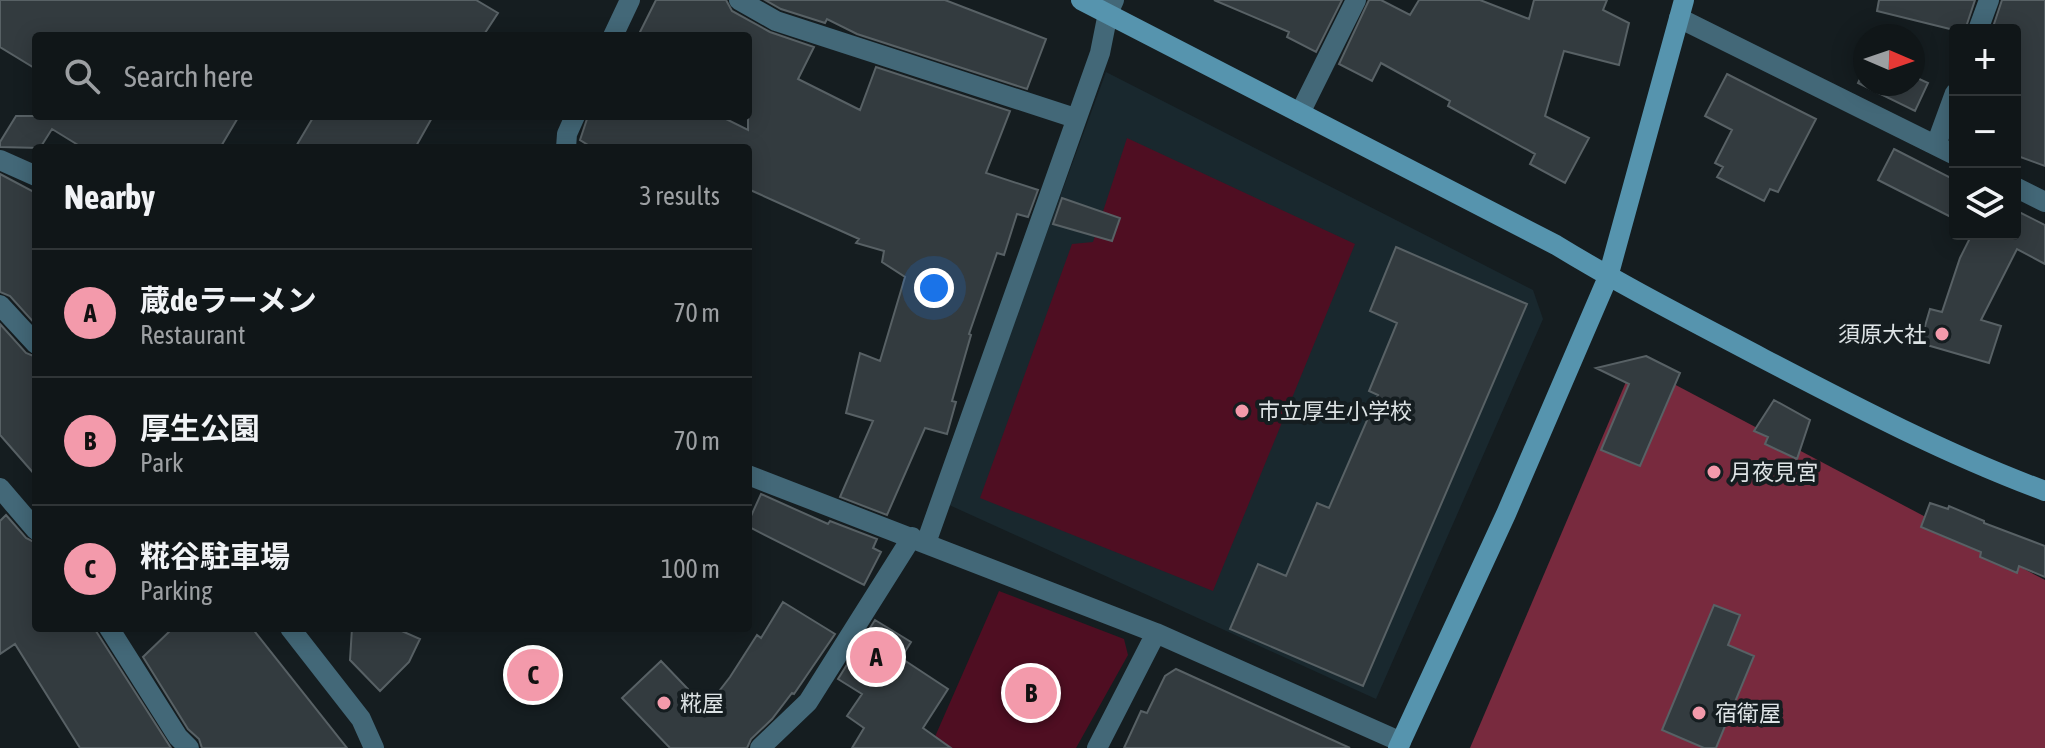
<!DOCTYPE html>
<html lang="en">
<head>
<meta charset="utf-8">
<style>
	:root { --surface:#101618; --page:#191f21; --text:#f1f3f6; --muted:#9c9fa2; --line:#303537; --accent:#f39aab }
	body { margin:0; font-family:"Asap Condensed","Noto Sans JP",sans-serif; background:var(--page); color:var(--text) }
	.controls { position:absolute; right:24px; top:24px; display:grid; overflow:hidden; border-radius:8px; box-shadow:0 4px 20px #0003 }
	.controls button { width:72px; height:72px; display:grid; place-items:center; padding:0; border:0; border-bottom:2px solid var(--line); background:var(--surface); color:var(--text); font:40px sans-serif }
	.compass { position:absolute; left:1853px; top:24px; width:72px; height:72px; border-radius:50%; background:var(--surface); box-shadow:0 4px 20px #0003; rotate:92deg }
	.you { position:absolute; left:934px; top:288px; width:28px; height:28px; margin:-20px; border:6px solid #fff; border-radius:50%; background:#1a73e8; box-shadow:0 0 0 12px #1a73e833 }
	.badge { display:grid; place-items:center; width:52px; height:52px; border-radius:50%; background:var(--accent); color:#111; font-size:26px; font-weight:700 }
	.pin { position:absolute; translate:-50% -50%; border:4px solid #fff; box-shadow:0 2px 8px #0006 }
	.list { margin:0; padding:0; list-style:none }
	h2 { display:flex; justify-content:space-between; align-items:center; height:104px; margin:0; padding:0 32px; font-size:34px }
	h2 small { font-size:26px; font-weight:400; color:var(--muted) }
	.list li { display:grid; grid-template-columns:52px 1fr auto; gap:24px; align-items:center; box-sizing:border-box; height:128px; padding:0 32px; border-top:2px solid var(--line) }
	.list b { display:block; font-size:30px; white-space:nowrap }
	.list p { margin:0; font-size:26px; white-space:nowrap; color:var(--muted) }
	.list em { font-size:26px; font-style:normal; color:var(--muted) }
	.icon { flex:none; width:44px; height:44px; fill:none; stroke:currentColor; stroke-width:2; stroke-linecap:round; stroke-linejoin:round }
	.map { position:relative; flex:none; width:2045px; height:748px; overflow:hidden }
	.search { position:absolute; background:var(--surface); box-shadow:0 4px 20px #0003; left:32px; top:32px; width:720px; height:88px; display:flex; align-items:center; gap:20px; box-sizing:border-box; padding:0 28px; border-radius:8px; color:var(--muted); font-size:30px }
	.panel { position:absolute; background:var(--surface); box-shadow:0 4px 20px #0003; left:32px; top:144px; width:720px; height:488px; border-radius:8px }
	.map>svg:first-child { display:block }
</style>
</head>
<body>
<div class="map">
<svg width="2045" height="748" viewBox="0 0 2045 748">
	<rect width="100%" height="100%" fill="#151d20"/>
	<!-- built -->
	<path fill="#19282e" d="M1106 72 1533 290 1543 319 1376 699 947 504Z"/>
	<!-- green -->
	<path fill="#4f0e22" d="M1127 138 1355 244 1213 591 980 498 1072 244 1093 242Z
		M999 591 1124 639 1128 655 1076 748H930Z"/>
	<!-- forest -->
	<path fill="#782a3e" d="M1634 363 2045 580V748H1470Z"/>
	<!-- building -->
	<path fill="#333b3f" stroke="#586165" stroke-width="2" d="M0 0H476L498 13 483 36H36V69L0 47Z
		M656 0H726L732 11 770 32 814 47 798 79 860 110 876 67 1010 111 986 173 1038 190 1028 217 1017 214 1004 255 997 253 969 334 971 335 952 401 956 402 947 434 925 428 887 515 840 497 873 421 846 413 860 353 880 361 905 277 882 262 884 251 856 243 859 239 748 189V148H593L580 140 588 116H720L748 130V36H638Z
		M765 0H945L1046 39 1027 89 857 34 827 19 825 23 781 9Z
		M1214 0H1342L1316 52 1287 37 1289 32Z
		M1369 0H1381L1410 15 1419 0H1480L1529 19 1534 0H1607L1603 10 1629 23 1619 65 1564 51 1545 116 1589 138 1565 183 1530 164 1535 154 1448 106 1450 101 1381 63 1372 81 1339 64Z
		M1879 0H1975L1965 30H1954L1877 11Z
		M2002 0H2045V166L2015 155V30H1992Z
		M1865 68V84H1913V76L1928 83 1915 111 1858 83Z
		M1727 74 1816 119 1778 192 1770 189 1764 201 1717 177 1723 167 1715 163 1732 130 1705 116Z
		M16 116H239L220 148H83L52 129 40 148 0 147V142Z
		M314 116H433L415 148H295Z
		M1894 149 1955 180V219L1878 180Z
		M0 174 36 193V325L10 296 0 292Z
		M1062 198 1120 218 1112 241 1053 224Z
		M2015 210 2045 225V264L2017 249 1981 320 2001 326 1989 363 1920 343 1930 309 1942 312 1960 258 1972 234H2015Z
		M1396 247 1527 304 1363 686 1230 629 1258 564 1286 576 1317 503 1329 508 1378 395 1369 391 1397 323 1370 311Z
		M0 324 26 353 36 357V476L0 435Z
		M1646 356 1680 373 1640 466 1601 450 1629 384 1596 368Z
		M1774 400 1810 420 1797 459 1765 444 1768 437 1754 431Z
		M761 494 828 524 830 521 877 539 873 548 881 552 864 585 751 528V516Z
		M1930 503 1948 509 1949 506 1984 521V523L2045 546V577L2019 566 2017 573 1980 557 1981 552 1921 527Z
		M6 515 26 538 36 543V628H94L171 748H80L15 644 0 654V521Z
		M783 602 835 634 794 694 792 693 772 719 751 739 747 748H670L622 698 661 661 706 708 730 677 757 635 761 638Z
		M1714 605 1740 615 1728 645 1754 656 1716 748H1704L1662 730Z
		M875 620 911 642 901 658 948 689 923 728 951 748H852L864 728 847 716 862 694 838 679Z
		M173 628H252L347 748H202L199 739 188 729 143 657Z
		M352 628H395L420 639 409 662 380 691 350 660Z
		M1176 669 1350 748H1124L1141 711 1147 713 1165 676Z"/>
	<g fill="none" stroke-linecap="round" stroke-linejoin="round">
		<!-- street -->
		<path stroke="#436878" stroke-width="20" d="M739 0 776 21 1075 118
			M1679 18 1955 155
			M1978 30 1989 0
			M613 36 630 0
			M1300 113 1356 0
			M1936 145 1955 93
			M566 148 567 134 575 116
			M0 160 36 176
			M2015 187 2045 202
			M0 305 36 344
			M748 475 1156 633 1401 742
			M0 488 36 530
			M926 543 1100 53 1108 13 1114 0
			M109 628 178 737 189 748
			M290 628 361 719 374 748
			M760 748 808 702 912 537
			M1097 748 1156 633"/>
		<!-- secondary -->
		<path stroke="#5694ae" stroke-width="20" d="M1081 0 1556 245C1623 286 1694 322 1764 359 1856 407 1948 455 2045 491
			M1398 748 1506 514 1608 277 1684 0"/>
	</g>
	<!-- markers -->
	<g fill="#f39aab" stroke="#151d20" stroke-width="3">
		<circle cx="1942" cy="334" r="8"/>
		<circle cx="1242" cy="411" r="8"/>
		<circle cx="1714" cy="472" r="8"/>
		<circle cx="664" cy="703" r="8"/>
		<circle cx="1699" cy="713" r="8"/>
	</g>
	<g text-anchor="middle" stroke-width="8" stroke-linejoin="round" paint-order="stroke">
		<!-- poi labels -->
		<g font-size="22" fill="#dde3e5" stroke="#151d20" text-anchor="start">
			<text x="1926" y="342" text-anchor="end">須原大社</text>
			<text x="1258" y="419">市立厚生小学校</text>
			<text x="1730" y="480">月夜見宮</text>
			<text x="680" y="711">糀屋</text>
			<text x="1715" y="721">宿衛屋</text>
		</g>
	</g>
</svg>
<div class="controls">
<button>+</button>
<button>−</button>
<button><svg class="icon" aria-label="layers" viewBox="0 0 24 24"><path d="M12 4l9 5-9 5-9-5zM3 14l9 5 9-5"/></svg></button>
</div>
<svg class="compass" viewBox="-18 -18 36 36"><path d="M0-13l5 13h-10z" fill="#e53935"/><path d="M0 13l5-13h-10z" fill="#9c9fa2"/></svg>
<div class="you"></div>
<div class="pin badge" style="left:876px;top:657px">A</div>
<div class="pin badge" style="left:1031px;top:693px">B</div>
<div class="pin badge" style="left:533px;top:675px">C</div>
<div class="search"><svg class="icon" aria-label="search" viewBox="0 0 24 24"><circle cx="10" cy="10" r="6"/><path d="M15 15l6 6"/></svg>Search here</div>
<section class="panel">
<h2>Nearby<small>3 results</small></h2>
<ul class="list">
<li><span class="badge">A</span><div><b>蔵deラーメン</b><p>Restaurant</p></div><em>70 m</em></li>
<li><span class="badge">B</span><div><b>厚生公園</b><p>Park</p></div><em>70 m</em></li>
<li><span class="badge">C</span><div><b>糀谷駐車場</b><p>Parking</p></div><em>100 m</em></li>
</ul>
</section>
</div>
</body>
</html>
